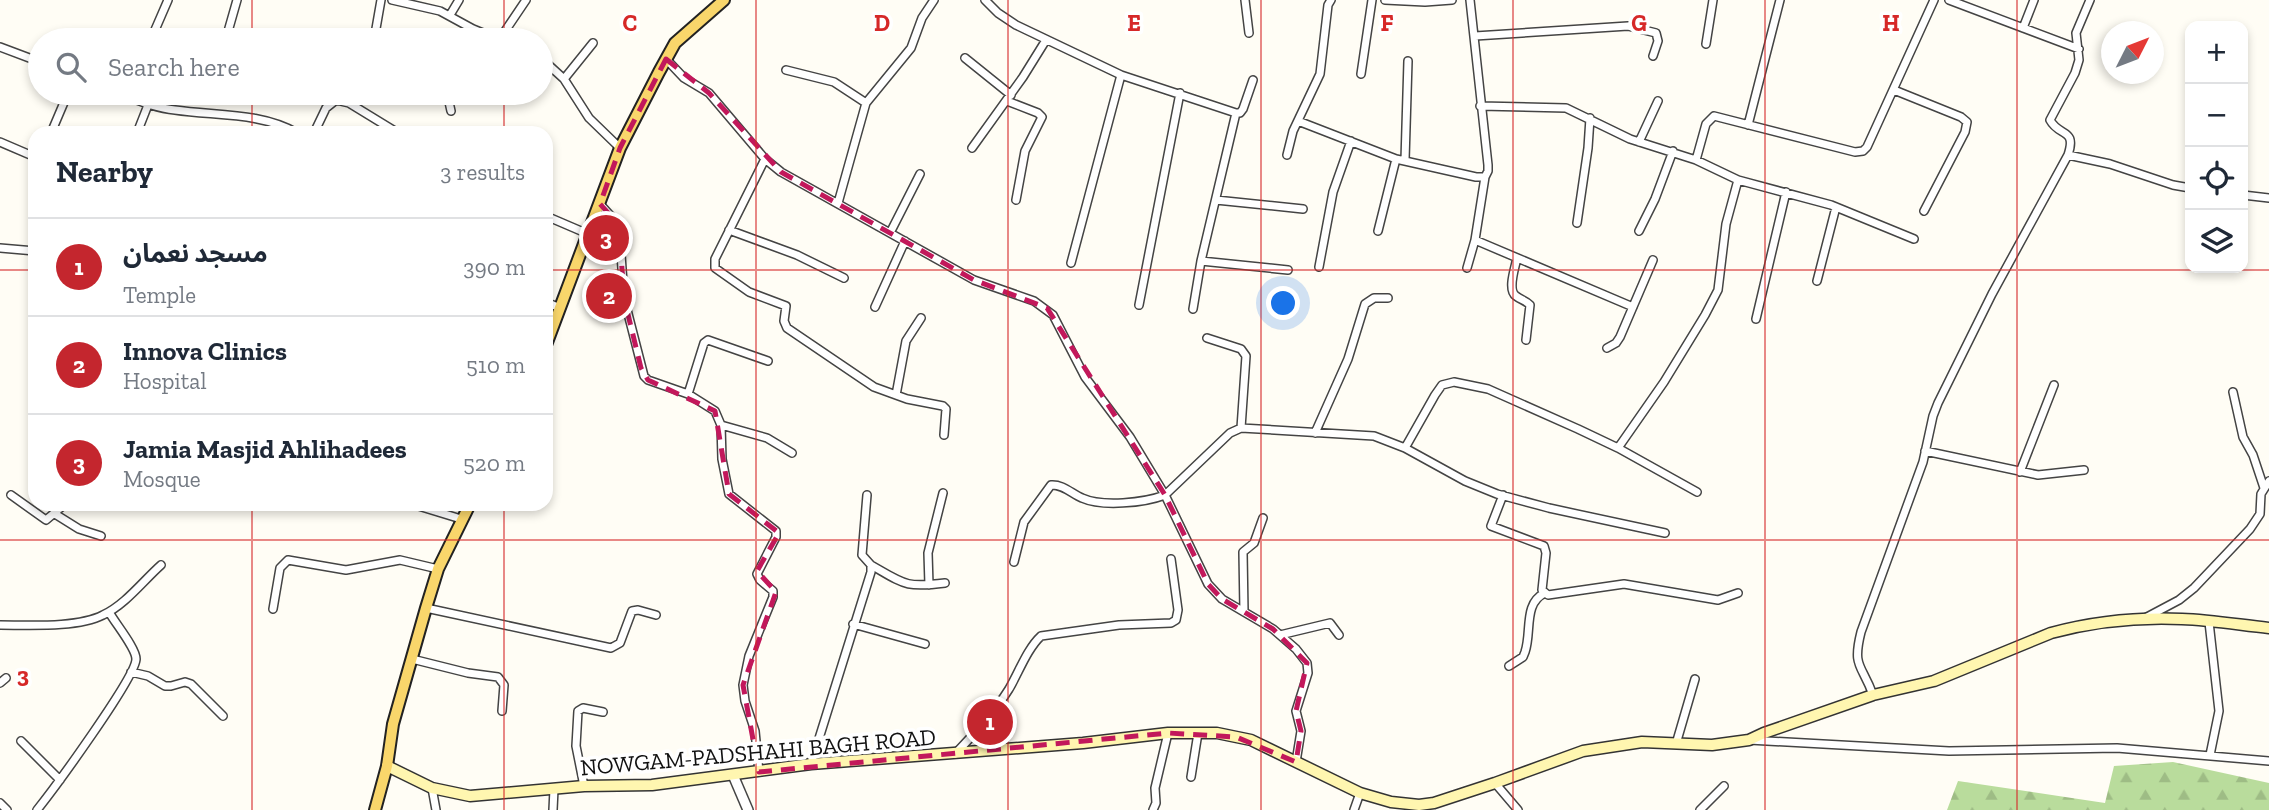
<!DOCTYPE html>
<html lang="en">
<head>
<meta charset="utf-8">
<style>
	:root { --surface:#fff; --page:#f2f2f3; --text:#1f2937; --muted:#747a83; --line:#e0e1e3; --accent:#c4262e }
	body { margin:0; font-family:"Zilla Slab","Noto Sans Arabic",serif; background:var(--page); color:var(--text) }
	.controls { position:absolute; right:21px; top:21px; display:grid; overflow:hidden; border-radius:14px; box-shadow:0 4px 10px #0003 }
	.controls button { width:63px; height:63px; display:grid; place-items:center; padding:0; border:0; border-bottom:2px solid var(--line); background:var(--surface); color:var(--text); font:35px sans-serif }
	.compass { position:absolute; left:2101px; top:21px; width:63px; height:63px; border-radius:50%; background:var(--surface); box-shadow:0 4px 10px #0003; rotate:48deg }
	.you { position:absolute; left:1284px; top:304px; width:24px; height:24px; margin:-18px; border:5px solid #fff; border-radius:50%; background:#1a73e8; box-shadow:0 0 0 10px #1a73e833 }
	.badge { display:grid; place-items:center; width:46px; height:46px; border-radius:50%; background:var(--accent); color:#fff; font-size:23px; font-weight:700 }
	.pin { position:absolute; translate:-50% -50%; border:4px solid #fff; box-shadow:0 2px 7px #0006 }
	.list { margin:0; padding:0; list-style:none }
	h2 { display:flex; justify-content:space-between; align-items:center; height:91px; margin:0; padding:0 28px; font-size:30px }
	h2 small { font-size:23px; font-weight:400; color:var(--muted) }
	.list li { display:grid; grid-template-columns:46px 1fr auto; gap:21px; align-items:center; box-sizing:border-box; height:98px; padding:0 28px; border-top:2px solid var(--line) }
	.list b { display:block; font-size:26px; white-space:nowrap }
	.list p { margin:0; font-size:23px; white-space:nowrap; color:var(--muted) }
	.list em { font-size:23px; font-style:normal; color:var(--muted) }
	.icon { flex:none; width:38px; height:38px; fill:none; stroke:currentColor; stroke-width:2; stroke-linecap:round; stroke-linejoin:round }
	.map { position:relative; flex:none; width:2269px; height:810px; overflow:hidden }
	.search { position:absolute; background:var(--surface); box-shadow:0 4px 10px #0003; left:28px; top:28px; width:525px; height:77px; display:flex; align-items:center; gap:18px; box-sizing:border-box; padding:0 24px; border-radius:38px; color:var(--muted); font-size:26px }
	.panel { position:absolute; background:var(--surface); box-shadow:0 4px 10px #0003; left:28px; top:126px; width:525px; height:385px; border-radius:21px }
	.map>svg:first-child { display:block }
</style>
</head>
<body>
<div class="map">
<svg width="2269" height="810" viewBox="0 0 2269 810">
	<defs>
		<pattern id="forest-firs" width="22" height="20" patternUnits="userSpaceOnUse" patternTransform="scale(1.75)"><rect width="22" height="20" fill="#b9dc9c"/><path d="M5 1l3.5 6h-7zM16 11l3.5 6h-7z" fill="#9ebc85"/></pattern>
	</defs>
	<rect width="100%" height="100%" fill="#fffdf5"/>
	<!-- forest -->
	<path fill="url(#forest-firs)" d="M2173 762 2269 783V810H1947L1958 781 2105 803 2114 766Z"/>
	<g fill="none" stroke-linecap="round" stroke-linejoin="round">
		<defs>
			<path id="minor" d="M392 0 440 11 473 29 500 40
				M985 0 998 13 1016 25 1121 75 1236 113H1240L1243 109 1253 80
				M1245 0 1249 33
				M1385 0 1425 2 1452 0
				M1949 0 2079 49
				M450 15 459 0
				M2023 28 2034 0
				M155 30 168 0
				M227 35 237 0
				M1475 36 1628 26 1656 33 1658 41 1653 56
				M374 40 381 0
				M465 40 473 29
				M499 40 526 0
				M1706 44 1713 0
				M0 47 40 62
				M541 58 564 79 589 118 620 148
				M965 58 1011 95
				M666 59 684 78 709 93 765 159 781 172 974 280 1034 301 1053 315 1085 377 1130 437 1165 495 1208 584 1222 599 1273 629 1296 649 1307 663 1308 673 1296 711 1301 731 1296 762
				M786 70 834 82 866 103
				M1361 74 1372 0
				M564 79 593 43
				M1894 90 1961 117 1967 122 1965 132 1924 211
				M118 93C137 100 155 108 175 110 216 116 260 112 297 133
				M447 93 451 111
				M1007 101 1038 113 1042 117 1025 151 1016 200
				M1480 106 1566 108 1630 139 1696 160 1738 180 1831 205 1914 239
				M1298 121 1396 159 1476 177H1485L1488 171V165L1470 0
				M1748 125 1780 0
				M51 133 68 93
				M137 133 148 105
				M314 133 326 108 336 100 349 103 398 133
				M0 142 35 157
				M1639 142 1658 101
				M972 148 1023 77 1046 40
				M1287 155 1293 131 1320 74 1328 5 1331 0
				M2068 155 2110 164 2173 185 2190 188
				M765 159 715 259V268L749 292 786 306 784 321 787 328 874 387 907 399 943 406 946 409 944 435
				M1405 160 1408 61
				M1696 160 1706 124 1714 116 1855 152 1863 151 1867 147 1934 0
				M2243 195 2269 198
				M1216 200 1303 209
				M838 203 866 103 911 48 922 18 934 0
				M600 204 619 225 624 298 644 376 648 380 688 394 715 411 721 425 722 459 729 494 776 531V537L757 574 760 580 773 591V597L749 656 743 685 745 701 755 731 759 772
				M546 216 588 234
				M1577 223 1588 148 1590 118
				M729 230 797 255 844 278
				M1378 231 1396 159
				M1639 231 1655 199 1673 151
				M890 233 920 174
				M1475 240 1633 307
				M0 248 35 251
				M1517 258C1515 268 1507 290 1516 296 1521 300 1525 300 1530 305L1526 340
				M1201 261 1288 270
				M1071 263 1121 75
				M1319 267 1333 192 1351 141
				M1467 268 1475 240 1485 177
				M1817 281 1836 207
				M546 302 560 308
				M1139 305 1180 93
				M875 307 905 241
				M1193 309 1201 261 1236 113
				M1756 319 1786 192
				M1207 338 1241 349 1246 356 1241 428
				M1607 348 1616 343 1620 337 1653 260
				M2233 392 2243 437 2253 455 2264 488
				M688 394 704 343 708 340 768 361
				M896 395 906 341 921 318
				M721 425 767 438 792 453
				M1315 433 1348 359 1365 304 1374 298H1388
				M1405 448 1435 395 1442 385 1454 382 1488 389 1578 429 1618 448 1697 492
				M1618 448 1664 382 1705 315 1718 290 1726 224 1738 180
				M1925 451 2038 475 2084 470
				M2020 472 2054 385
				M11 495 46 520 65 504
				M1503 495 1491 526 1544 546 1546 553 1542 590 1548 595 1624 584 1718 600 1738 593
				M412 504 461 519
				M55 514 79 529 101 536
				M1014 562 1024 522 1051 485C1063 484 1072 494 1082 498 1102 507 1144 503 1165 495L1230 433 1241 428 1374 436 1405 448 1465 481 1497 494 1549 508 1665 533
				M871 565C904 584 905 588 945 583
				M929 585 928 553 943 493
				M426 608 611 648 620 643 632 611 638 610 656 615
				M273 609 280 568 288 560 346 570 400 560 438 569
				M1244 612 1243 552 1254 543 1263 518
				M2147 617 2179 600 2194 588 2250 529 2260 514 2261 494 2269 481
				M2209 622 2219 711 2210 755
				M853 624 925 644
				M0 625C29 625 78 628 103 615 125 605 143 581 161 565
				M1280 635 1330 623 1339 635
				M412 659 468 673 498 677 504 685 502 711
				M1509 666 1523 657 1525 652C1532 632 1523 603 1545 593
				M131 672 148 676 165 686H171L185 682 191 684 223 716
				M0 683 6 678
				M1873 695C1862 664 1852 668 1861 632L1923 462 1933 416 1938 403 1992 294 2068 155C2077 128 2059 137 2050 120L2075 73 2079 60 2076 33 2090 0
				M1749 740 1949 751 2117 748 2269 761
				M21 741 60 780
				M1676 744 1695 679
				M955 754C975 733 994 713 1009 689 1019 672 1027 649 1041 636L1119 625 1171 623 1176 620 1178 610 1171 559
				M811 764 871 572V565L862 555 867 495
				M1191 777 1198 733
				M1495 783 1518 810
				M584 786 576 746 578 711 583 708 603 712
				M432 788 436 810
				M0 803 7 810
				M37 810C53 790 136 677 136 659 136 648 115 623 109 612
				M553 810 554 789
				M1153 810 1156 803 1155 788 1168 733
				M1354 810 1360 793
				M1700 810 1724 786"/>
			<path id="tertiary" d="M733 775 748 810"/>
			<path id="secondary" d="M387 766 432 788 470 796 584 786 652 785 811 764 1083 743 1168 733H1217L1251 740 1360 793 1391 802 1419 805 1434 803 1495 783 1583 751 1642 742 1712 745 1749 740 1764 733 1873 695 1934 681 2051 633C2092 622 2139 617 2182 619 2211 620 2240 625 2269 628"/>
			<path id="primary" d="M546 345 620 148 659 72 675 43 724 0
				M375 810 387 766 393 724 426 608 438 569 470 504"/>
		</defs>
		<!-- minor casing -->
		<use href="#minor" stroke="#444" stroke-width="10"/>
		<!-- tertiary casing -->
		<use href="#tertiary" stroke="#444" stroke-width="12"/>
		<!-- secondary casing -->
		<use href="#secondary" stroke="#333" stroke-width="13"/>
		<!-- primary casing -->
		<use href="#primary" stroke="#222" stroke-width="14"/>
		<!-- minor -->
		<use href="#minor" stroke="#fff" stroke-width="7"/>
		<!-- tertiary -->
		<use href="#tertiary" stroke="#fff" stroke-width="9"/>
		<!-- secondary -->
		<use href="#secondary" stroke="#fff6b0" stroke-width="10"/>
		<!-- primary -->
		<use href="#primary" stroke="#f9d66b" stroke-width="10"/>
	</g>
	<!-- marked area -->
	<path fill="none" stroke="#c2185b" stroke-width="5" stroke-dasharray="14 9" stroke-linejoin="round" d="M666 59 709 93 781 172 974 280 1047 308 1165 495 1208 584 1222 599 1273 629 1307 663 1296 711 1301 731 1296 762 1236 737 1168 733 759 772 743 685 776 592 757 571 779 533 729 494 715 411 648 380 641 368 624 298 619 225 600 204 620 148Z"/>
	<!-- grid -->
	<path fill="none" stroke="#d62828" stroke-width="2" stroke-opacity="0.55" d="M252 0V40M504 0V40M756 0V810M1008 0V810M1261 0V810M1513 0V810M1765 0V810M2017 0V810M252 93V133M504 93V133M0 270H35M546 270H2269M252 504V810M504 504V810M0 540H2269"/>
	<g text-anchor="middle" stroke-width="7" stroke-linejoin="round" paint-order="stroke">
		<!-- street labels -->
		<g font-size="23" fill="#111" stroke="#fff">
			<text transform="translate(758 752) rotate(-5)" y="8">NOWGAM-PADSHAHI BAGH ROAD</text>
		</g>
	</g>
	<g font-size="23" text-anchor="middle" font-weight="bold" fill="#d62828" stroke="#fff" stroke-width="7" stroke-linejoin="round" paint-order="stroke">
		<text x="630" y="31">C</text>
		<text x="882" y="31">D</text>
		<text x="1134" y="31">E</text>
		<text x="1387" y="31">F</text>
		<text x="1639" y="31">G</text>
		<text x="1891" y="31">H</text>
		<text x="23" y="683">3</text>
	</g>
</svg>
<div class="controls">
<button>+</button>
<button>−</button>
<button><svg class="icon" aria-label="locate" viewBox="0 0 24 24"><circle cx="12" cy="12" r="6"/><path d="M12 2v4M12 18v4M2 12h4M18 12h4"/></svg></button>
<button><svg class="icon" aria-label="layers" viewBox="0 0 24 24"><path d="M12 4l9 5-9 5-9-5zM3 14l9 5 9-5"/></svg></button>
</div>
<svg class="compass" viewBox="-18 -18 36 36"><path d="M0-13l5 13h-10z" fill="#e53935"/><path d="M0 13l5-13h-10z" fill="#747a83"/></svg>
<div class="you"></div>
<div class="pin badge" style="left:990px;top:722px">1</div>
<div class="pin badge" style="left:609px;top:296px">2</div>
<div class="pin badge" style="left:606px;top:238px">3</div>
<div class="search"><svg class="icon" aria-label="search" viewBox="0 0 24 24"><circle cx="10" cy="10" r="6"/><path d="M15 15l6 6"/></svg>Search here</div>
<section class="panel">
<h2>Nearby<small>3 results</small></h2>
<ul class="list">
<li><span class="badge">1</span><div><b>مسجد نعمان</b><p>Temple</p></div><em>390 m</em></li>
<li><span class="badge">2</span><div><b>Innova Clinics</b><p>Hospital</p></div><em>510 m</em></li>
<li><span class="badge">3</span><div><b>Jamia Masjid Ahlihadees</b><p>Mosque</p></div><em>520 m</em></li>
</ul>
</section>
</div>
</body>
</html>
